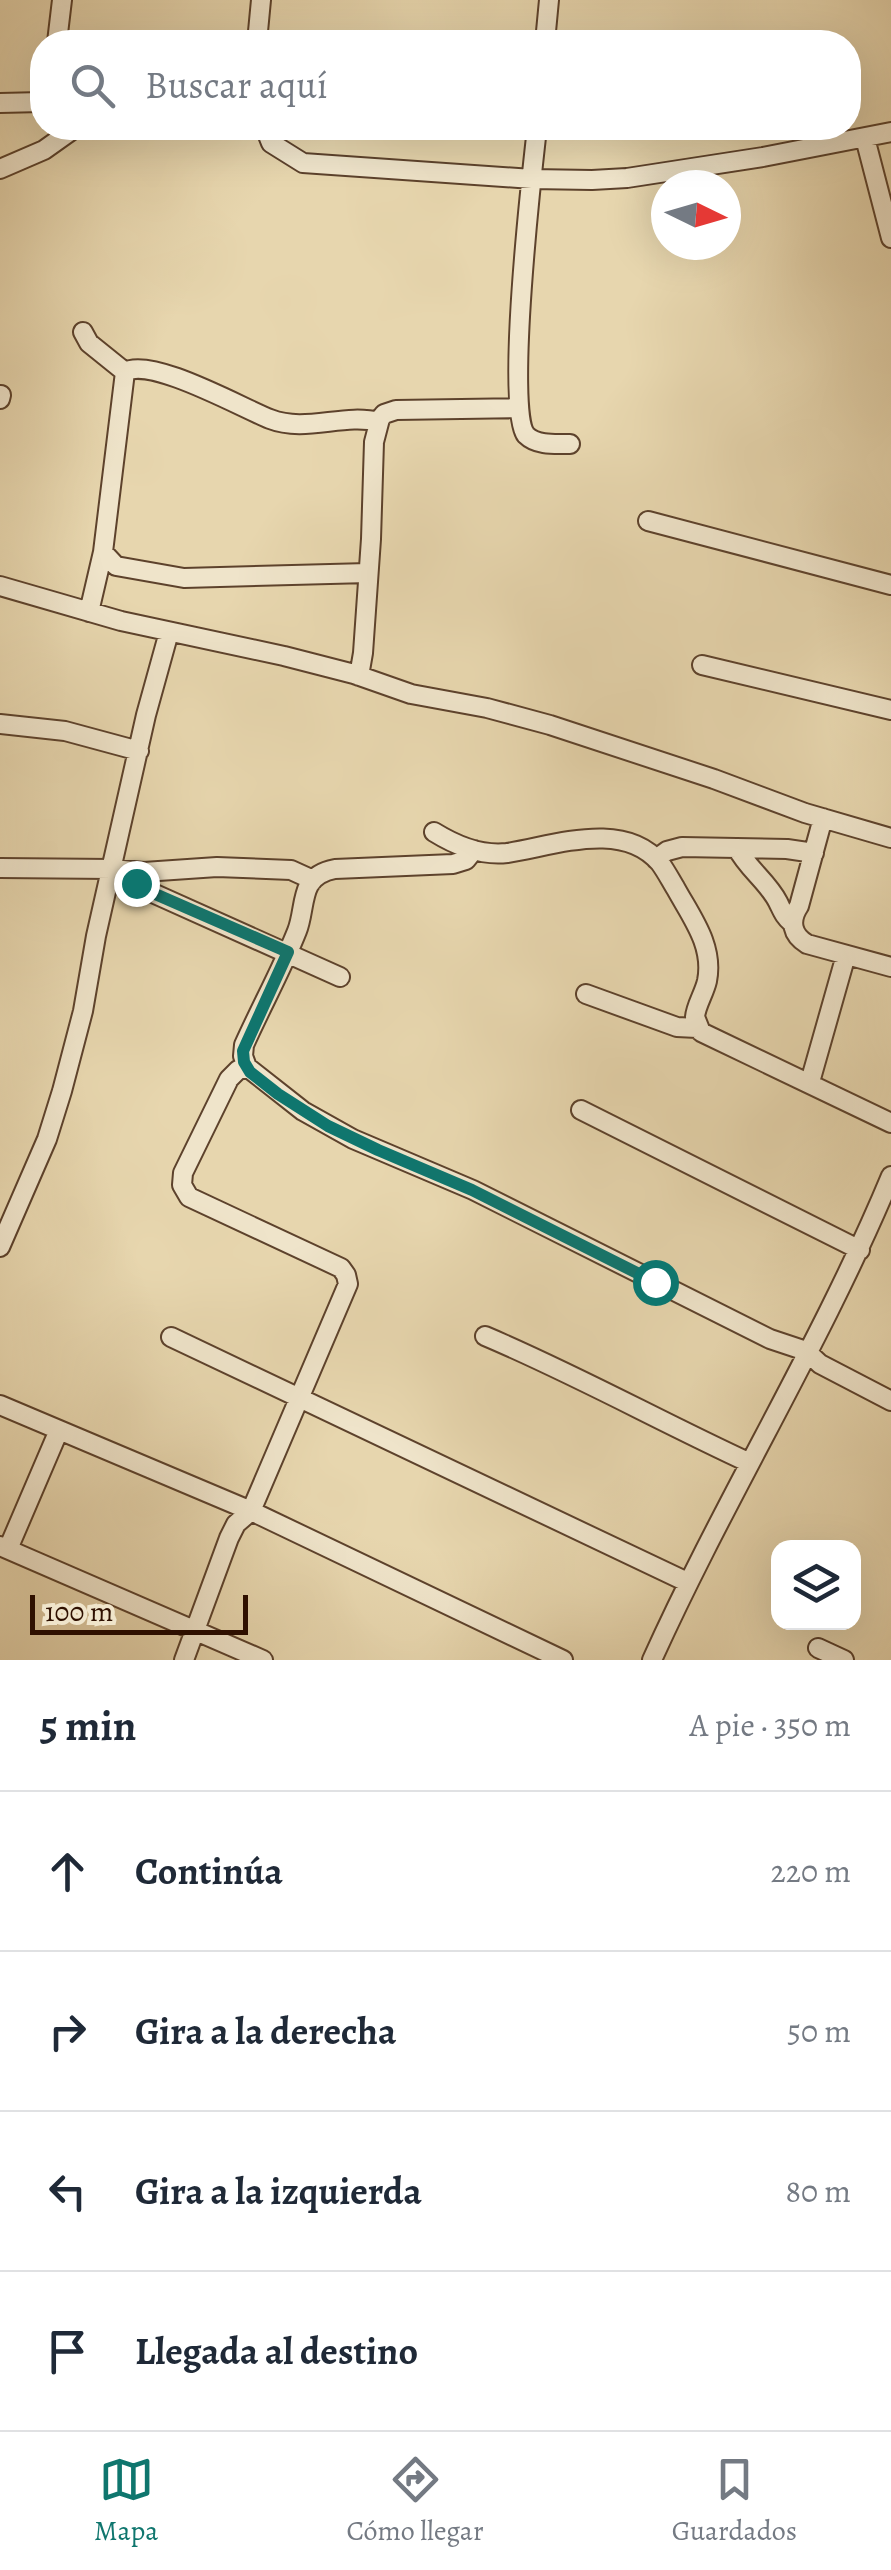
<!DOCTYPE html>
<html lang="es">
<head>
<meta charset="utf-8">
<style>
	:root { --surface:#fff; --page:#f6f6f7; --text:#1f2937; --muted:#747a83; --line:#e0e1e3; --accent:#0f766e }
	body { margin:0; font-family:Alegreya,serif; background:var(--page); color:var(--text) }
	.controls { position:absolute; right:30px; bottom:30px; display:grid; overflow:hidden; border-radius:20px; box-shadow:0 10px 40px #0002 }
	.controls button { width:90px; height:90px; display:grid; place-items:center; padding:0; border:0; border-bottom:2px solid var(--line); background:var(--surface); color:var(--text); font:50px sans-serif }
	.compass { position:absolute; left:651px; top:170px; width:90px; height:90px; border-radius:50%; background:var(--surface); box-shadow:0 10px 40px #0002; rotate:95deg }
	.scale { position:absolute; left:30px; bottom:25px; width:218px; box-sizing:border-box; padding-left:10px; border:5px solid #2f1000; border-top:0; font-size:28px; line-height:35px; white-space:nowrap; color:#2f1000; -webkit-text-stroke:8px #efe4ca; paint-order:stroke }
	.stop { position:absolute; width:30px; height:30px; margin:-22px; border:8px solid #0f766e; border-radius:50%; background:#fff }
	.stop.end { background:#0f766e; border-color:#fff; box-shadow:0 2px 10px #0008 }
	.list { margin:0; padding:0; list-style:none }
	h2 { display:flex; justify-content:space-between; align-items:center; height:130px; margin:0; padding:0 40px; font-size:42px }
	h2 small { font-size:32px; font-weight:400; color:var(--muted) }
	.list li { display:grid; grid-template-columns:65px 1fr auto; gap:30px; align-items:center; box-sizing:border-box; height:160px; padding:0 40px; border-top:2px solid var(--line) }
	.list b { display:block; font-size:38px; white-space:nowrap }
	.list em { font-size:32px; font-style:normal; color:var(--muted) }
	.icon { flex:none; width:55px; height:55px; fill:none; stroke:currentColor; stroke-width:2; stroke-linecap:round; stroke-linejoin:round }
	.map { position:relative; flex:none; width:891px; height:1660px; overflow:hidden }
	.search { position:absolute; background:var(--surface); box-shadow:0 10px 40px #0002; left:30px; right:30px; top:30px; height:110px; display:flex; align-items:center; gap:25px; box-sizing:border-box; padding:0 35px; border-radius:40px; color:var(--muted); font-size:38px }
	.sheet { height:770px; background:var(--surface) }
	nav { display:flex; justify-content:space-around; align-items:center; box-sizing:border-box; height:140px; border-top:2px solid var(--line); background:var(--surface); font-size:28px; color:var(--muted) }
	nav a { display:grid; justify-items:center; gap:5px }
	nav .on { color:var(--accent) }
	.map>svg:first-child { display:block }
</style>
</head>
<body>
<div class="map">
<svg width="891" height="1660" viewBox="0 0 891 1660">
	<rect width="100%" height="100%" fill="#e7d6ae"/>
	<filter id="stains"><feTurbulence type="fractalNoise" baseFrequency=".002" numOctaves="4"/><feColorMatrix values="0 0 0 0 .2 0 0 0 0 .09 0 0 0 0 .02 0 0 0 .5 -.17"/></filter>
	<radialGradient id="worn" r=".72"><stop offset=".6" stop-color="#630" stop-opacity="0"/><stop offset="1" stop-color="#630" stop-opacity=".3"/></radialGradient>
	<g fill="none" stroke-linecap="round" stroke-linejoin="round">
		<defs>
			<path id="minor" d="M57 42 62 0
				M257 42 261 0
				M545 42 549 0
				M0 103 42 102
				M265 128 271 143 303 163 532 179 592 180 627 178 763 157 891 132
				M537 128C532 172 505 411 526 435 537 446 556 444 570 444
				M865 138 891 238
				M0 169 44 150 75 128
				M83 332 89 343 125 372
				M125 372C150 356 242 408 270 419 306 433 343 413 379 422
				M0 399 1 395
				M648 521 891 585
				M103 552 116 566 184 578 368 573
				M0 586 121 621 284 656 354 674 411 694 487 708 550 725 714 779 805 813 891 838
				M89 612 103 552 125 372
				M702 665 891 710
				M359 676 363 653 371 539 374 442 380 419 384 414 396 410 518 408
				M0 724 65 731 139 751
				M823 818 799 906C789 921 792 935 807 944L891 967
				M434 832C455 845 481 856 507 853 554 846 623 819 660 863 666 871 671 881 676 889 692 918 714 946 707 981 704 994 696 1005 695 1017L701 1032 891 1123
				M737 848C747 868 768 882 778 902 783 912 784 916 792 923
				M474 850 466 860 453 864 335 869C324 871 315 875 309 885 302 898 303 916 297 931 282 969 261 1007 244 1045L243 1056 247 1067 303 1111 353 1139 473 1190 770 1339 806 1351 820 1364 891 1401
				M656 859 667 851 682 847 787 849 814 853
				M0 868 112 869 144 872 217 867 291 870 313 880
				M128 871 136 883 146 890 340 977
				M586 994 677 1027 697 1028
				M810 1082 846 955
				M581 1110 860 1250
				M0 1247 47 1139 62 1091 83 1011 96 936 146 715 169 632
				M485 1336C575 1374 661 1422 750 1463
				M171 1337 687 1582
				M0 1405 251 1511 563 1660
				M0 1546 263 1660
				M8 1549 59 1430
				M818 1648 844 1660
				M184 1660 229 1538 236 1524 251 1511 348 1284 346 1275 341 1268 189 1197 182 1185 183 1173 229 1079 238 1070 247 1067
				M652 1660C726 1496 822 1342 891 1176"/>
		</defs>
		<!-- minor casing -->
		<use href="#minor" stroke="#5d422c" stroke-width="22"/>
		<!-- minor -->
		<use href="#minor" stroke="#efe4ca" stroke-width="18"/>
	</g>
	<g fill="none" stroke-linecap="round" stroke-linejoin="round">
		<!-- route -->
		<path stroke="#0f766e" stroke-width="12" d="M136 883 146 890 288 952 243 1051 244 1062 250 1072 278 1094 328 1126 378 1150 472 1190 655 1282"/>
	</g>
	<rect width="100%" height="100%" filter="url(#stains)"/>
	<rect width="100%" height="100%" fill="url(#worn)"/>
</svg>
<div class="controls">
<button><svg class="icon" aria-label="layers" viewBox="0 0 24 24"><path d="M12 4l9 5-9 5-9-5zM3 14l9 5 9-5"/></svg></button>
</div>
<svg class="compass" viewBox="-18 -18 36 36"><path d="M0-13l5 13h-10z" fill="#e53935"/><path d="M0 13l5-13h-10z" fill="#747a83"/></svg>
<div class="scale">100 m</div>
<div class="stop" style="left:655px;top:1282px"></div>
<div class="stop end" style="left:136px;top:883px"></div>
<div class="search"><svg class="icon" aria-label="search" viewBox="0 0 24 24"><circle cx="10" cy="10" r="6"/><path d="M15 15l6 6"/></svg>Buscar aquí</div>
</div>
<section class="sheet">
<h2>5 min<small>A pie · 350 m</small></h2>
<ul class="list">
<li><svg class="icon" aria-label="ahead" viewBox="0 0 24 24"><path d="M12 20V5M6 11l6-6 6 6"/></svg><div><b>Continúa</b></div><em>220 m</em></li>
<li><svg class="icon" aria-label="right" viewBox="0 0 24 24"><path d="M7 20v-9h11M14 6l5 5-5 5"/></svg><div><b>Gira a la derecha</b></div><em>50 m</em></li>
<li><svg class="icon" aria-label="left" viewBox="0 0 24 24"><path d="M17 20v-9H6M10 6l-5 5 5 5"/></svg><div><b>Gira a la izquierda</b></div><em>80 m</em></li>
<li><svg class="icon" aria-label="arrive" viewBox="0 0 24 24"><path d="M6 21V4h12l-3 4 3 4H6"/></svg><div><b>Llegada al destino</b></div></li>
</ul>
</section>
<nav>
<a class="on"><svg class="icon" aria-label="map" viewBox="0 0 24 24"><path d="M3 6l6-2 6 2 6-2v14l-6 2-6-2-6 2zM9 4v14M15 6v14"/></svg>Mapa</a>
<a><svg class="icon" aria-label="directions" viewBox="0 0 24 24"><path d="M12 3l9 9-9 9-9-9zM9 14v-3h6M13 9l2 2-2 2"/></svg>Cómo llegar</a>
<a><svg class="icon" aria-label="saved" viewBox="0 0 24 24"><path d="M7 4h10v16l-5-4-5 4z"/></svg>Guardados</a>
</nav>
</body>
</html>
